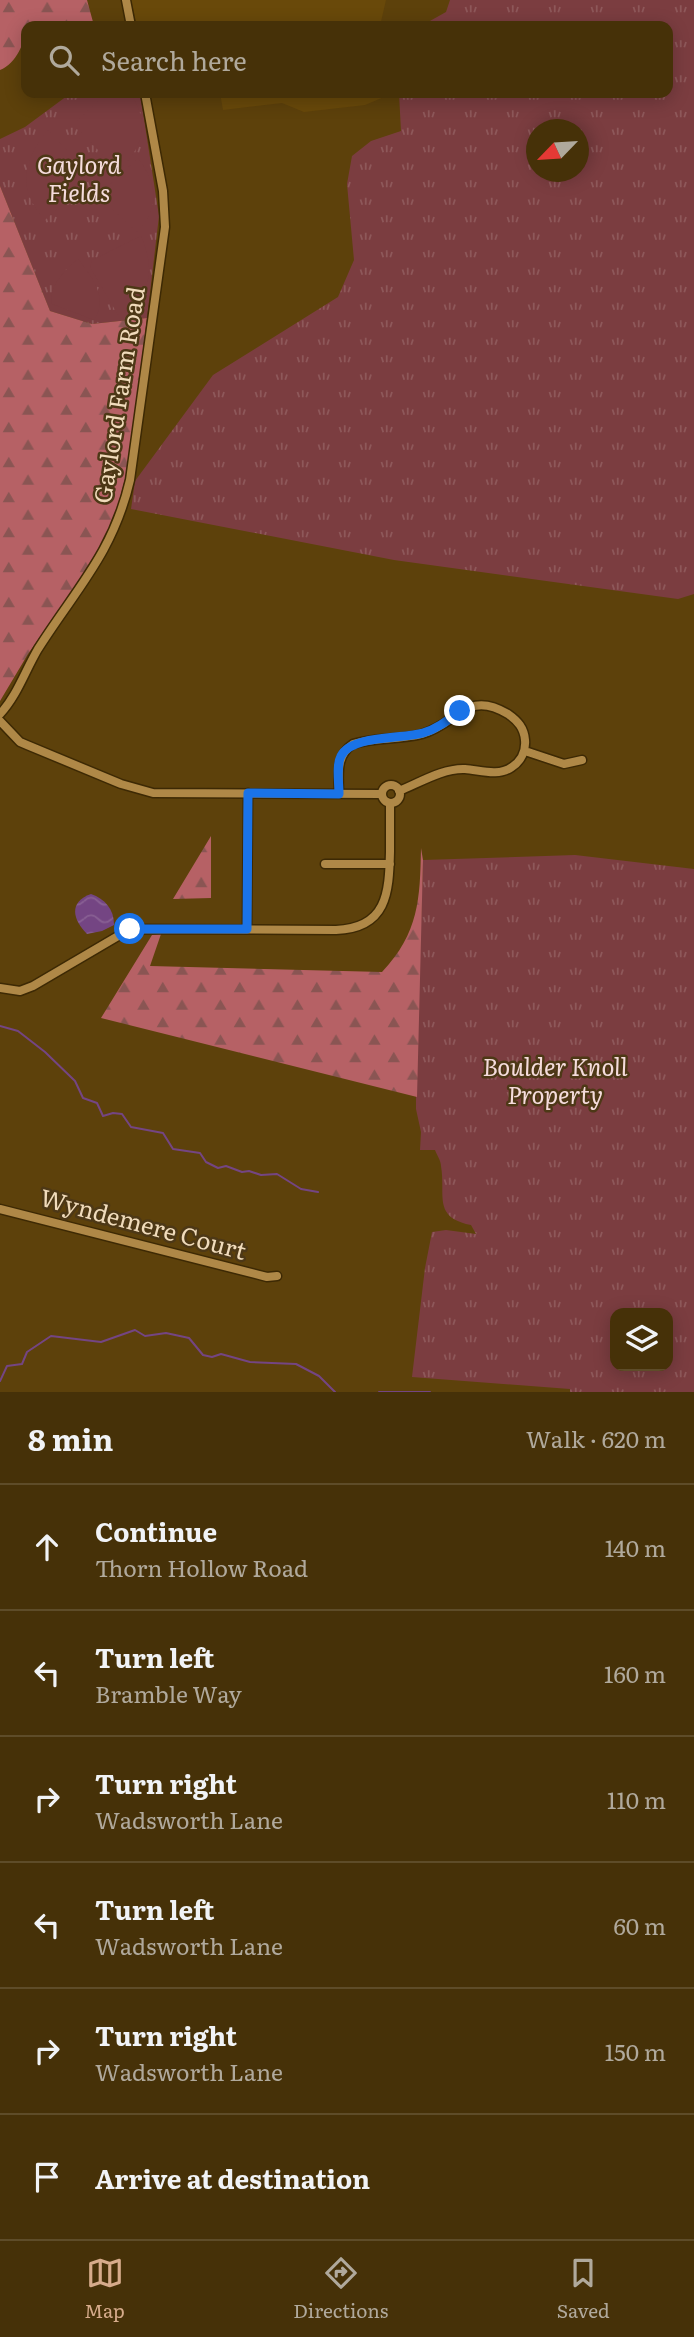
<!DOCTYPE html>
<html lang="en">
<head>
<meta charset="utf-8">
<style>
	:root { --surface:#463108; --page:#503d16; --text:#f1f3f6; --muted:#b0a99c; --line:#5e4c29; --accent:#d6ab8b }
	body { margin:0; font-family:Literata,serif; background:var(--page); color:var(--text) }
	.controls { position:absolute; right:21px; bottom:21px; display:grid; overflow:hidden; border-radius:14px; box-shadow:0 4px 18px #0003 }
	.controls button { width:63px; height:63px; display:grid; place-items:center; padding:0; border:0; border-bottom:2px solid var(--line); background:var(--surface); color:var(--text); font:35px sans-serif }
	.compass { position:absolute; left:526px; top:119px; width:63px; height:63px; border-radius:50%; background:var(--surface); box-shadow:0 4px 18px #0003; rotate:245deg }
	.stop { position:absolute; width:21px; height:21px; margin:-16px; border:5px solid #1a73e8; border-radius:50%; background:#fff }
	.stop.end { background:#1a73e8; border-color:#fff; box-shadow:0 2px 7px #0008 }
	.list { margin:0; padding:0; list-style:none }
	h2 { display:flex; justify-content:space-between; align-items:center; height:91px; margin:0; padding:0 28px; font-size:30px }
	h2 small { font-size:23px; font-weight:400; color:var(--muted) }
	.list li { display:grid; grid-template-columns:46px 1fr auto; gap:21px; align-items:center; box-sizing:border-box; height:126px; padding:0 28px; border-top:2px solid var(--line) }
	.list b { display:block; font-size:26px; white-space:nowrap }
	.list p { margin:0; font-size:23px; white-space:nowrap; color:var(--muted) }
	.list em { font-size:23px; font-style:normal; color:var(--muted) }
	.icon { flex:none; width:38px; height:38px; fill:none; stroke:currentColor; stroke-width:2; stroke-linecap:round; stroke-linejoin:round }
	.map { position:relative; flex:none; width:694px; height:1392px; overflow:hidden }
	.search { position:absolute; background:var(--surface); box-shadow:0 4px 18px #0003; left:21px; right:21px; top:21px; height:77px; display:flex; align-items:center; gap:18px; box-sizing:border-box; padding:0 24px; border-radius:14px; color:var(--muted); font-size:26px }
	.sheet { height:847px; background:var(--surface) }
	nav { display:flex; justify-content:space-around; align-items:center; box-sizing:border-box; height:98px; border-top:2px solid var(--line); background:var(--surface); font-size:19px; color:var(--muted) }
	nav a { display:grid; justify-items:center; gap:4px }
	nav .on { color:var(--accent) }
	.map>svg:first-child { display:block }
</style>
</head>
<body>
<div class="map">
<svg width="694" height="1392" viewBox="0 0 694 1392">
	<defs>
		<pattern id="grass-tufts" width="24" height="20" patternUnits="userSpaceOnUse" patternTransform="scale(1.75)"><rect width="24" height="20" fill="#7b3d40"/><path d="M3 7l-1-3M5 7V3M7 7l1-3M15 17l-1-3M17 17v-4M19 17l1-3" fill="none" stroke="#8e585a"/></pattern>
		<pattern id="forest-firs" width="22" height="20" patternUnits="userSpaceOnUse" patternTransform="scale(1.75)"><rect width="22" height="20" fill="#b66165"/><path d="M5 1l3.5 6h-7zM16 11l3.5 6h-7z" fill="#8a5553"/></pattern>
		<pattern id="water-waves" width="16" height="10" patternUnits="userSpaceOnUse" patternTransform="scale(1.75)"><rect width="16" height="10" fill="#744583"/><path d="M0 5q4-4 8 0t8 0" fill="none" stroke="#885f93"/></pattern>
	</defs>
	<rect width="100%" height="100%" fill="#5d410b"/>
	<!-- built -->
	<path fill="#69490a" d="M131 0H386L380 26H137Z
		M220 93H384V97L365 105 304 112 282 103 223 110Z"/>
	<!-- grass -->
	<path fill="url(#grass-tufts)" fill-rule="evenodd" d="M450 0H694V594L678 599 394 560 131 509 135 481 213 375 338 297 354 260 347 184 352 156 371 141 401 131 399 93H668V26H421L446 12ZM536 130H578V172H536Z
		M71 93H140L159 216 147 318 92 324 50 311 0 186V139L25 127Z
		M575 855 694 869V1392H570V1389L412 1377 425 1268 432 1232 446 1230 476 1234 471 1225C432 1217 446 1195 441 1166 441 1161 437 1155 435 1150H420L421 1132 416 1109V1078L423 860ZM615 1313H668V1366H615Z"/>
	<!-- forest -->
	<path fill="url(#forest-firs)" d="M0 0H87L93 22 74 26H26C26 41 16 64 0 70Z
		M0 186 50 311 92 324 147 318 128 467 113 525 90 566 28 654 0 701Z
		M211 836V898L173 899Z
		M421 848 423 860 417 1097 101 1018 152 935 161 934 150 966 382 972C419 933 420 899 421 848Z"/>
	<!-- pitch -->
	<path fill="#7b3d40" d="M107 93H130C151 123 143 148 118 171L77 128V121Z
		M48 130 88 173V181L45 220C16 188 23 160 48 130Z
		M138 158C158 185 160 208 137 232L101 199V193Z
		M141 236C156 272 151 293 118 315L90 267 92 260Z
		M78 259C92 277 109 298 94 320L52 304C48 286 66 269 78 259Z"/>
	<!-- water -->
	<path fill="url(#water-waves)" d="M91 894C105 899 114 909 114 925L102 931 87 934C73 920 68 902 91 894Z"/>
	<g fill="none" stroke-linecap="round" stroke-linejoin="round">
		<!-- stream -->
		<path stroke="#744583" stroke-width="2" d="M0 1026 18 1031 45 1052 75 1081 83 1098 97 1103 103 1116 113 1113 122 1114 131 1127 163 1133 173 1149 200 1153 206 1162 218 1168 226 1166 242 1172 249 1171 261 1175 277 1174 301 1189 318 1192
			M0 1381 7 1366 22 1364 27 1352 51 1336 101 1342 135 1330 145 1336 166 1333 189 1338 203 1355 212 1357 221 1354 250 1362 296 1364 319 1376 335 1392
			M379 1392H430"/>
		<defs>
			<path id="minor" d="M126 0 131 26
				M0 714C17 696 25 671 38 649 76 589 113 553 130 480L165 227 163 191 145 93
				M0 721 20 742 27 745 121 784 153 793 382 794
				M525 751 564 764 582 760
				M382 794a9 9 0 1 1 18 0a9 9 0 1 1-18 0Z
				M339 794C339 775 335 756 353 744 375 737 399 740 422 734 458 724 466 689 508 714 518 721 524 728 525 740 526 751 521 761 512 767 498 777 480 770 465 769 443 768 419 783 399 791
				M325 864H390
				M247 929 248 793
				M0 988 20 991 33 986 130 929 336 930C387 928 389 893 390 852 390 836 390 819 390 803
				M0 1209 267 1277 277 1276"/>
		</defs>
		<!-- minor casing -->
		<use href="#minor" stroke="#3d2904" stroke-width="11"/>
		<!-- minor -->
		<use href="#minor" stroke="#af8847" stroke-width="8"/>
	</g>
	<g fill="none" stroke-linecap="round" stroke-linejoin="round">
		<!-- route -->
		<path stroke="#1a73e8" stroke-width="9" d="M130 929H247L248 793 339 794C339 782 336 766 341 756 351 735 402 739 423 733 437 729 448 720 460 711"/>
	</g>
	<g text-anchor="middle" stroke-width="5" stroke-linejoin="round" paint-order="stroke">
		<!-- park labels -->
		<g font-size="24" font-style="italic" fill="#f5dcdc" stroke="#4d3816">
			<text x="79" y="174">Gaylord<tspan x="79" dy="28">Fields</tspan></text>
			<text x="555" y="1076">Boulder Knoll<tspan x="555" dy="28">Property</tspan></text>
		</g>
		<!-- street labels -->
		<g font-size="24" fill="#f0dbbb" stroke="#4d3816">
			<text transform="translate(120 395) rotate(-81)" y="8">Gaylord Farm Road</text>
			<text transform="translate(143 1225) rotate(15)" y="8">Wyndemere Court</text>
		</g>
	</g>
</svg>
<div class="controls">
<button><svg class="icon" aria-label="layers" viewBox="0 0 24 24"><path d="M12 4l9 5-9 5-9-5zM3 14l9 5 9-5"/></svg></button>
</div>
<svg class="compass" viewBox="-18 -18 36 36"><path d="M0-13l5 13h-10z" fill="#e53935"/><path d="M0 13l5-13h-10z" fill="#b0a99c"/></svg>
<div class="stop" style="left:130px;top:929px"></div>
<div class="stop end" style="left:460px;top:711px"></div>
<div class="search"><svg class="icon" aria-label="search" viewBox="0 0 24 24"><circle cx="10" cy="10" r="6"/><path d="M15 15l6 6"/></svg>Search here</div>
</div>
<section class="sheet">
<h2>8 min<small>Walk · 620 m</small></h2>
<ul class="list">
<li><svg class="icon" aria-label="ahead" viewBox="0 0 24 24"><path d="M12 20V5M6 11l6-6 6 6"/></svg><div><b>Continue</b><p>Thorn Hollow Road</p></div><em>140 m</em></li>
<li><svg class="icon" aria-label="left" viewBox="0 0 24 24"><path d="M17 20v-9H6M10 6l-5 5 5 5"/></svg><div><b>Turn left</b><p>Bramble Way</p></div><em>160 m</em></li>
<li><svg class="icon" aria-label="right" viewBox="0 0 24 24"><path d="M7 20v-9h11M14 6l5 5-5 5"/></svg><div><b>Turn right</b><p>Wadsworth Lane</p></div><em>110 m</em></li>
<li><svg class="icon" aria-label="left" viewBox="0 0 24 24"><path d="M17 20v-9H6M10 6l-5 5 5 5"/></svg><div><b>Turn left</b><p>Wadsworth Lane</p></div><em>60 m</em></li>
<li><svg class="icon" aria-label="right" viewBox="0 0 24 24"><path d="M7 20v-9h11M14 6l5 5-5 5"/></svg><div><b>Turn right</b><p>Wadsworth Lane</p></div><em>150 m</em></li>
<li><svg class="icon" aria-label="arrive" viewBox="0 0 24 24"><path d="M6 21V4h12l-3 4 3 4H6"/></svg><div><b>Arrive at destination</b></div></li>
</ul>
</section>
<nav>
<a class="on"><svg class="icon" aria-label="map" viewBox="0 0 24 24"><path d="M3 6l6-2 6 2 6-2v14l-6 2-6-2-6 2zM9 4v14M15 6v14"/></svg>Map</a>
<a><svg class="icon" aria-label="directions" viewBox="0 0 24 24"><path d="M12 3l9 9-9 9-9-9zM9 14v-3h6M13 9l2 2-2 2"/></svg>Directions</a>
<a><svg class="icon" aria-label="saved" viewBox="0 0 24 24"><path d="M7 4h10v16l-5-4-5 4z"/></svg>Saved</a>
</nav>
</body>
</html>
